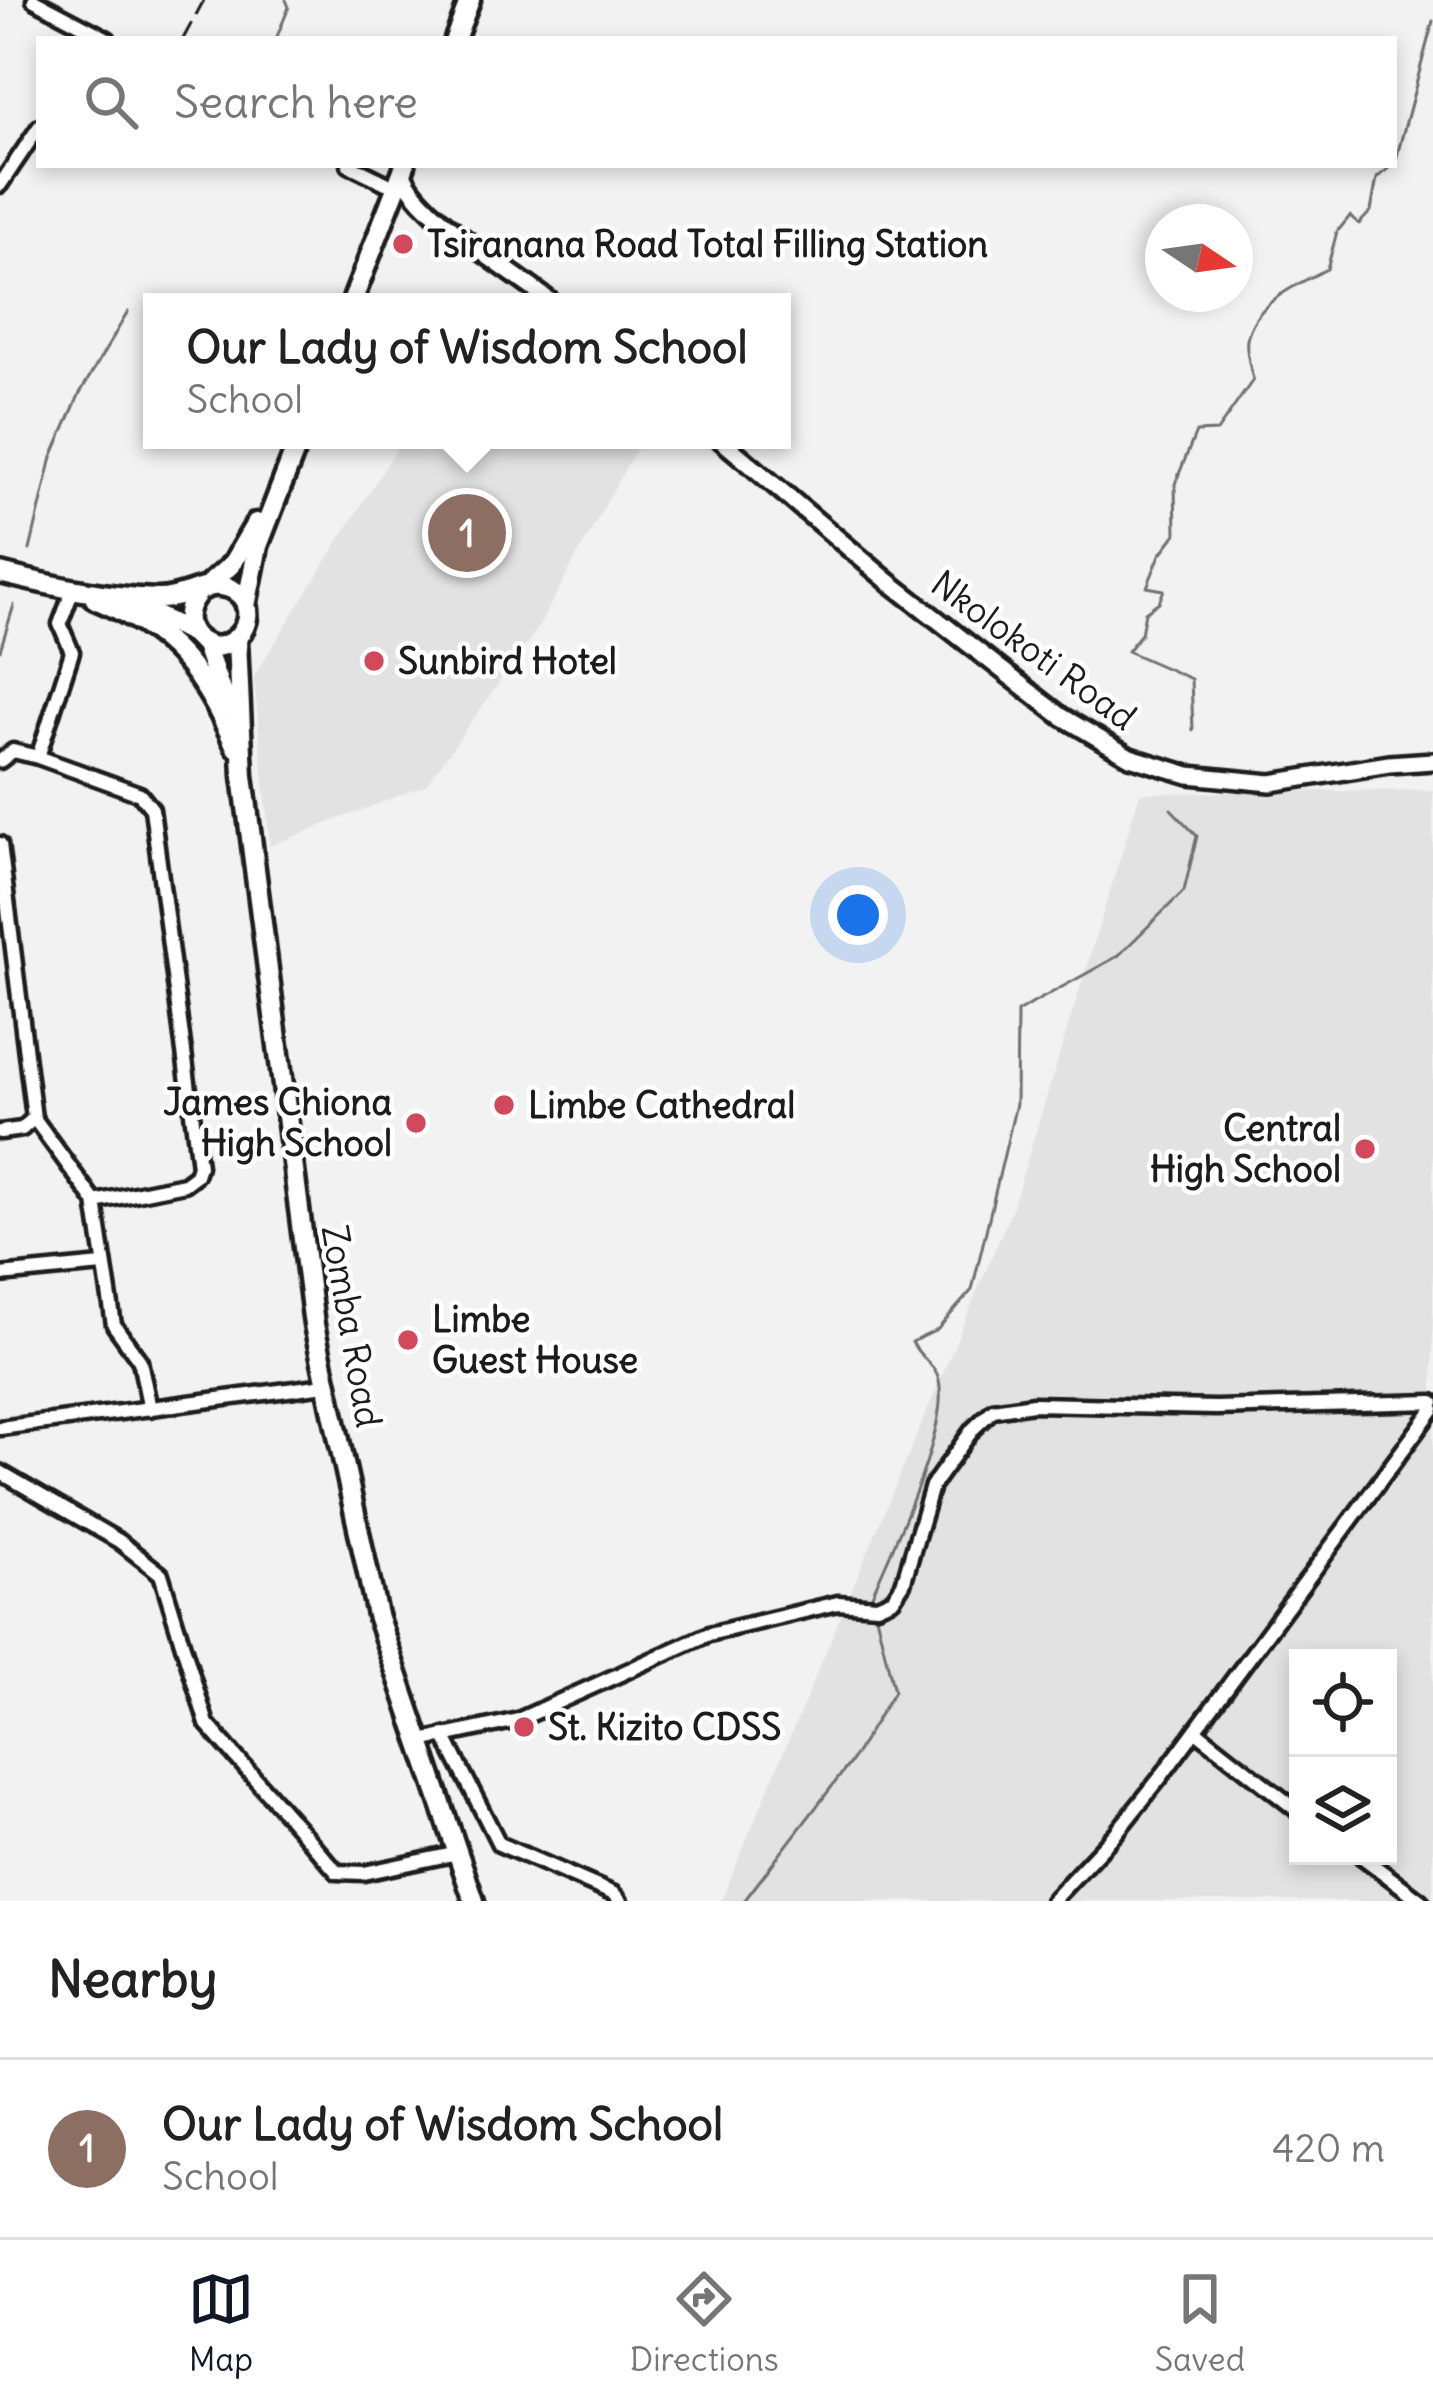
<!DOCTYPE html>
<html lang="en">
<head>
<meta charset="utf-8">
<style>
	:root { --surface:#fff; --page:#f2f2f2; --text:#222; --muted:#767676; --line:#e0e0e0; --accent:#111827 }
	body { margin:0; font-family:Delius,sans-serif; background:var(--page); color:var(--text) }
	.controls { position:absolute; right:36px; bottom:36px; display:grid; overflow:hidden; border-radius:0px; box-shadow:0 6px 18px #0003 }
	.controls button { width:108px; height:108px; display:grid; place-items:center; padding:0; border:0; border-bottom:3px solid var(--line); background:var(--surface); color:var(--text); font:60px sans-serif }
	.compass { position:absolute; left:1145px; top:204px; width:108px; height:108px; border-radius:50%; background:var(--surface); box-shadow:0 6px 18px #0003; rotate:103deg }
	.you { position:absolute; left:858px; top:915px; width:42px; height:42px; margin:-30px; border:9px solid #fff; border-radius:50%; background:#1a73e8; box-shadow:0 0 0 18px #1a73e833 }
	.badge { display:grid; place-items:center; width:78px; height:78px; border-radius:50%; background:var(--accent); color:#fff; font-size:39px; font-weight:700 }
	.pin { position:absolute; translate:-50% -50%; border:6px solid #fff; box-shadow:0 3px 12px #0006 }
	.popup { position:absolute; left:143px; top:293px; width:648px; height:156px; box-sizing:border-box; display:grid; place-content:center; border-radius:0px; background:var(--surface); filter:drop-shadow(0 3px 9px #0005); font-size:39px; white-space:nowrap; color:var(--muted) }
	.popup b { font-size:45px; color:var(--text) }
	.popup::after { content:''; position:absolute; left:50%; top:100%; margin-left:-24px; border:24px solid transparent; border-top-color:var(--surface) }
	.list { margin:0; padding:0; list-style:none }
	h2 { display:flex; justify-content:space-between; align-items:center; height:156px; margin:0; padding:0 48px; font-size:51px }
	h2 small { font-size:39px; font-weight:400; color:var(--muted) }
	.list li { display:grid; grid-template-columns:78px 1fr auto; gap:36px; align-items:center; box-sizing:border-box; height:180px; padding:0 48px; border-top:3px solid var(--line) }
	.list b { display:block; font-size:45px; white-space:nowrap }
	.list p { margin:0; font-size:39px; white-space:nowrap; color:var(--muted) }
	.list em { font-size:39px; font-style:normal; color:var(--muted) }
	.icon { flex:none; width:66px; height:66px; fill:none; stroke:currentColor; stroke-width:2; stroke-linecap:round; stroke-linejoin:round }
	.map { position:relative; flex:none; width:1433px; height:1901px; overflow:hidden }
	.search { position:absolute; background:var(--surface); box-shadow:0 6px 18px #0003; left:36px; right:36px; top:36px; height:132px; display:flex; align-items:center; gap:30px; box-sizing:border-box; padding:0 42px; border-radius:0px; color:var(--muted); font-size:45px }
	.sheet { height:336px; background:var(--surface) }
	nav { display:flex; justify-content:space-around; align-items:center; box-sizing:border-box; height:168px; border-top:3px solid var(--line); background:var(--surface); font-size:33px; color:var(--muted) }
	nav a { display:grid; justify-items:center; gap:6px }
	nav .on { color:var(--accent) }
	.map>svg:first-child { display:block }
</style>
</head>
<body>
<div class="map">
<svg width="1433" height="1901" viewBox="0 0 1433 1901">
	<rect width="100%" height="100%" fill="#f2f2f2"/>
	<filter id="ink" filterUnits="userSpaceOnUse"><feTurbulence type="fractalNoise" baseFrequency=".00833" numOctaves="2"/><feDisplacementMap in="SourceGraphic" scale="24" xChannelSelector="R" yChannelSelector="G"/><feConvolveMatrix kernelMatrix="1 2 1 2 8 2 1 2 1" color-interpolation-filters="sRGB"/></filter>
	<g filter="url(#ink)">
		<!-- built -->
		<path fill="#e2e2e2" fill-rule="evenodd" d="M402 440H641L536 631 426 785 270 846 254 676Z
			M1433 790V1901H721L1013 1206 1140 793ZM1298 1658H1388V1856H1298Z"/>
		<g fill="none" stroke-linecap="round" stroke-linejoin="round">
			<!-- stream -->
			<path stroke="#707070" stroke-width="3" d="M276 39 289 7 286 0
				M1395 163 1433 21
				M30 550 52 457 80 393 128 312
				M0 650 14 605
				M1193 730 1191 679 1127 651 1141 634 1145 612 1159 602 1164 590 1147 587 1160 555 1176 534 1175 484 1196 432 1217 431 1253 380C1251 369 1245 351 1247 340 1253 303 1298 284 1327 269L1337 232 1350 216 1359 224 1371 211 1377 178 1393 165
				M873 1601 872 1595C890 1552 960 1410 935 1371 929 1361 919 1356 912 1342L937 1330 972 1290 1016 1104 1017 1012 1118 956 1184 891 1197 836 1171 809
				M744 1901 850 1763 894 1691 875 1611"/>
			<defs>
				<path id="minor" d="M34 0 108 39
					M349 165 386 183
					M0 185 39 127
					M38 757 72 652 60 624 72 592
					M0 761 13 751 38 757 140 794 152 809 199 1166 196 1175 184 1184 95 1202
					M0 844 34 1118 95 1202 114 1325 140 1361 150 1409
					M0 1132 22 1129 34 1118
					M0 1275 102 1265
					M0 1428 325 1385
					M0 1472 119 1541 161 1574 207 1724 337 1872 364 1873 458 1853
					M1196 1731 1298 1811
					M444 1735 499 1844 614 1894 620 1901
					M421 1741 518 1720 709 1634 838 1603 877 1606 893 1599 903 1584 932 1486 973 1429 993 1410 1033 1404 1216 1408 1433 1402
					M1361 1856 1421 1901
					M1052 1901 1116 1833 1160 1778 1433 1409"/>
				<path id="major" d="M403 173C414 212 515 273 551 302
					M721 440 889 582 1061 716 1130 757 1189 775 1271 783 1389 764 1433 761"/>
				<path id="highway" d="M455 39 470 0
					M352 302 405 165
					M0 573C52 586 103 597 157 599 180 600 202 584 220 586 259 590 255 641 216 647 187 641 179 615 198 593
					M204 589 232 564 256 523
					M95 599C174 632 201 671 236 747
					M131 604 192 633
					M246 606 258 546 299 440
					M237 640 243 776 314 1325 377 1615 474 1901
					M205 645 227 708"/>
			</defs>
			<!-- minor casing -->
			<use href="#minor" stroke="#1c1c1c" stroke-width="21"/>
			<!-- major casing -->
			<use href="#major" stroke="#1c1c1c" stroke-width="24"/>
			<!-- highway casing -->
			<use href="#highway" stroke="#1c1c1c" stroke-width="27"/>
			<!-- minor -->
			<use href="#minor" stroke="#fff" stroke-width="12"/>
			<!-- major -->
			<use href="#major" stroke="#fff" stroke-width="15"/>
			<!-- highway -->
			<use href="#highway" stroke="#fff" stroke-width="18"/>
			<!-- rail -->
			<path stroke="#1c1c1c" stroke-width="3" stroke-dasharray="18 9" stroke-linecap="butt" d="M183 39 204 0"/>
		</g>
	</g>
	<!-- markers -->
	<g fill="#d1495b" stroke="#fff" stroke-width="4.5">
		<circle cx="403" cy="244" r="12"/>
		<circle cx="374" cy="661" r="12"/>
		<circle cx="504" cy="1105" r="12"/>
		<circle cx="416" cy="1123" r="12"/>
		<circle cx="1365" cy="1149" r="12"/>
		<circle cx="408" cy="1340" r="12"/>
		<circle cx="524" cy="1727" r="12"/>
	</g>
	<g text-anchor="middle" stroke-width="9" stroke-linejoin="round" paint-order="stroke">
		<!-- poi labels -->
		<g font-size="36" font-weight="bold" fill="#1c1c1c" stroke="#fff" text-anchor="start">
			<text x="427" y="257">Tsiranana Road Total Filling Station</text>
			<text x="398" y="674">Sunbird Hotel</text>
			<text x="392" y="1115" text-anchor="end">James Chiona<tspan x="392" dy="41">High School</tspan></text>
			<text x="528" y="1118">Limbe Cathedral</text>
			<text x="1341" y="1141" text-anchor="end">Central<tspan x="1341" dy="41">High School</tspan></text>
			<text x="432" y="1332">Limbe<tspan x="432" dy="41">Guest House</tspan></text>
			<text x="548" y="1740">St. Kizito CDSS</text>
		</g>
		<!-- street labels -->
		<g font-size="36" fill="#1c1c1c" stroke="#fff">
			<text transform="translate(1034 650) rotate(36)" y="13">Nkolokoti Road</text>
			<text transform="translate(352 1326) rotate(80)" y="13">Zomba Road</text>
		</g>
	</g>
</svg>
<div class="controls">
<button><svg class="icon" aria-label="locate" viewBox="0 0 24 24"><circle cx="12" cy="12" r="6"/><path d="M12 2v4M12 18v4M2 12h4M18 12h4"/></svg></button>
<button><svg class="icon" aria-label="layers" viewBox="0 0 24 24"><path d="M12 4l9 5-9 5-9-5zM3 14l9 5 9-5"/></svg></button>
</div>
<svg class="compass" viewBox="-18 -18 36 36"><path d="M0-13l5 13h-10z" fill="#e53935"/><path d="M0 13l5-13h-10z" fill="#767676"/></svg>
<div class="you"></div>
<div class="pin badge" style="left:467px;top:533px;background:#8d6e63">1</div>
<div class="popup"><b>Our Lady of Wisdom School</b>School</div>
<div class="search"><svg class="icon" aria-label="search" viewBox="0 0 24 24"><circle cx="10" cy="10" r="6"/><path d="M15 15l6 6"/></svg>Search here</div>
</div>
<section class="sheet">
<h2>Nearby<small></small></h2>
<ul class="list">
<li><span class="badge" style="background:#8d6e63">1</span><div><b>Our Lady of Wisdom School</b><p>School</p></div><em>420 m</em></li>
</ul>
</section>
<nav>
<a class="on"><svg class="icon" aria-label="map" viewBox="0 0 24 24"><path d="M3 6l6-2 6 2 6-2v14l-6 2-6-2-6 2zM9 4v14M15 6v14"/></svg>Map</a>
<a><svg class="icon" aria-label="directions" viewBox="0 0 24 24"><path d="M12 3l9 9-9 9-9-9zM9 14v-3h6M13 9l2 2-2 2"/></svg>Directions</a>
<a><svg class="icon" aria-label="saved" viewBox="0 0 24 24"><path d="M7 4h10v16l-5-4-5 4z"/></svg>Saved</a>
</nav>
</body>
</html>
